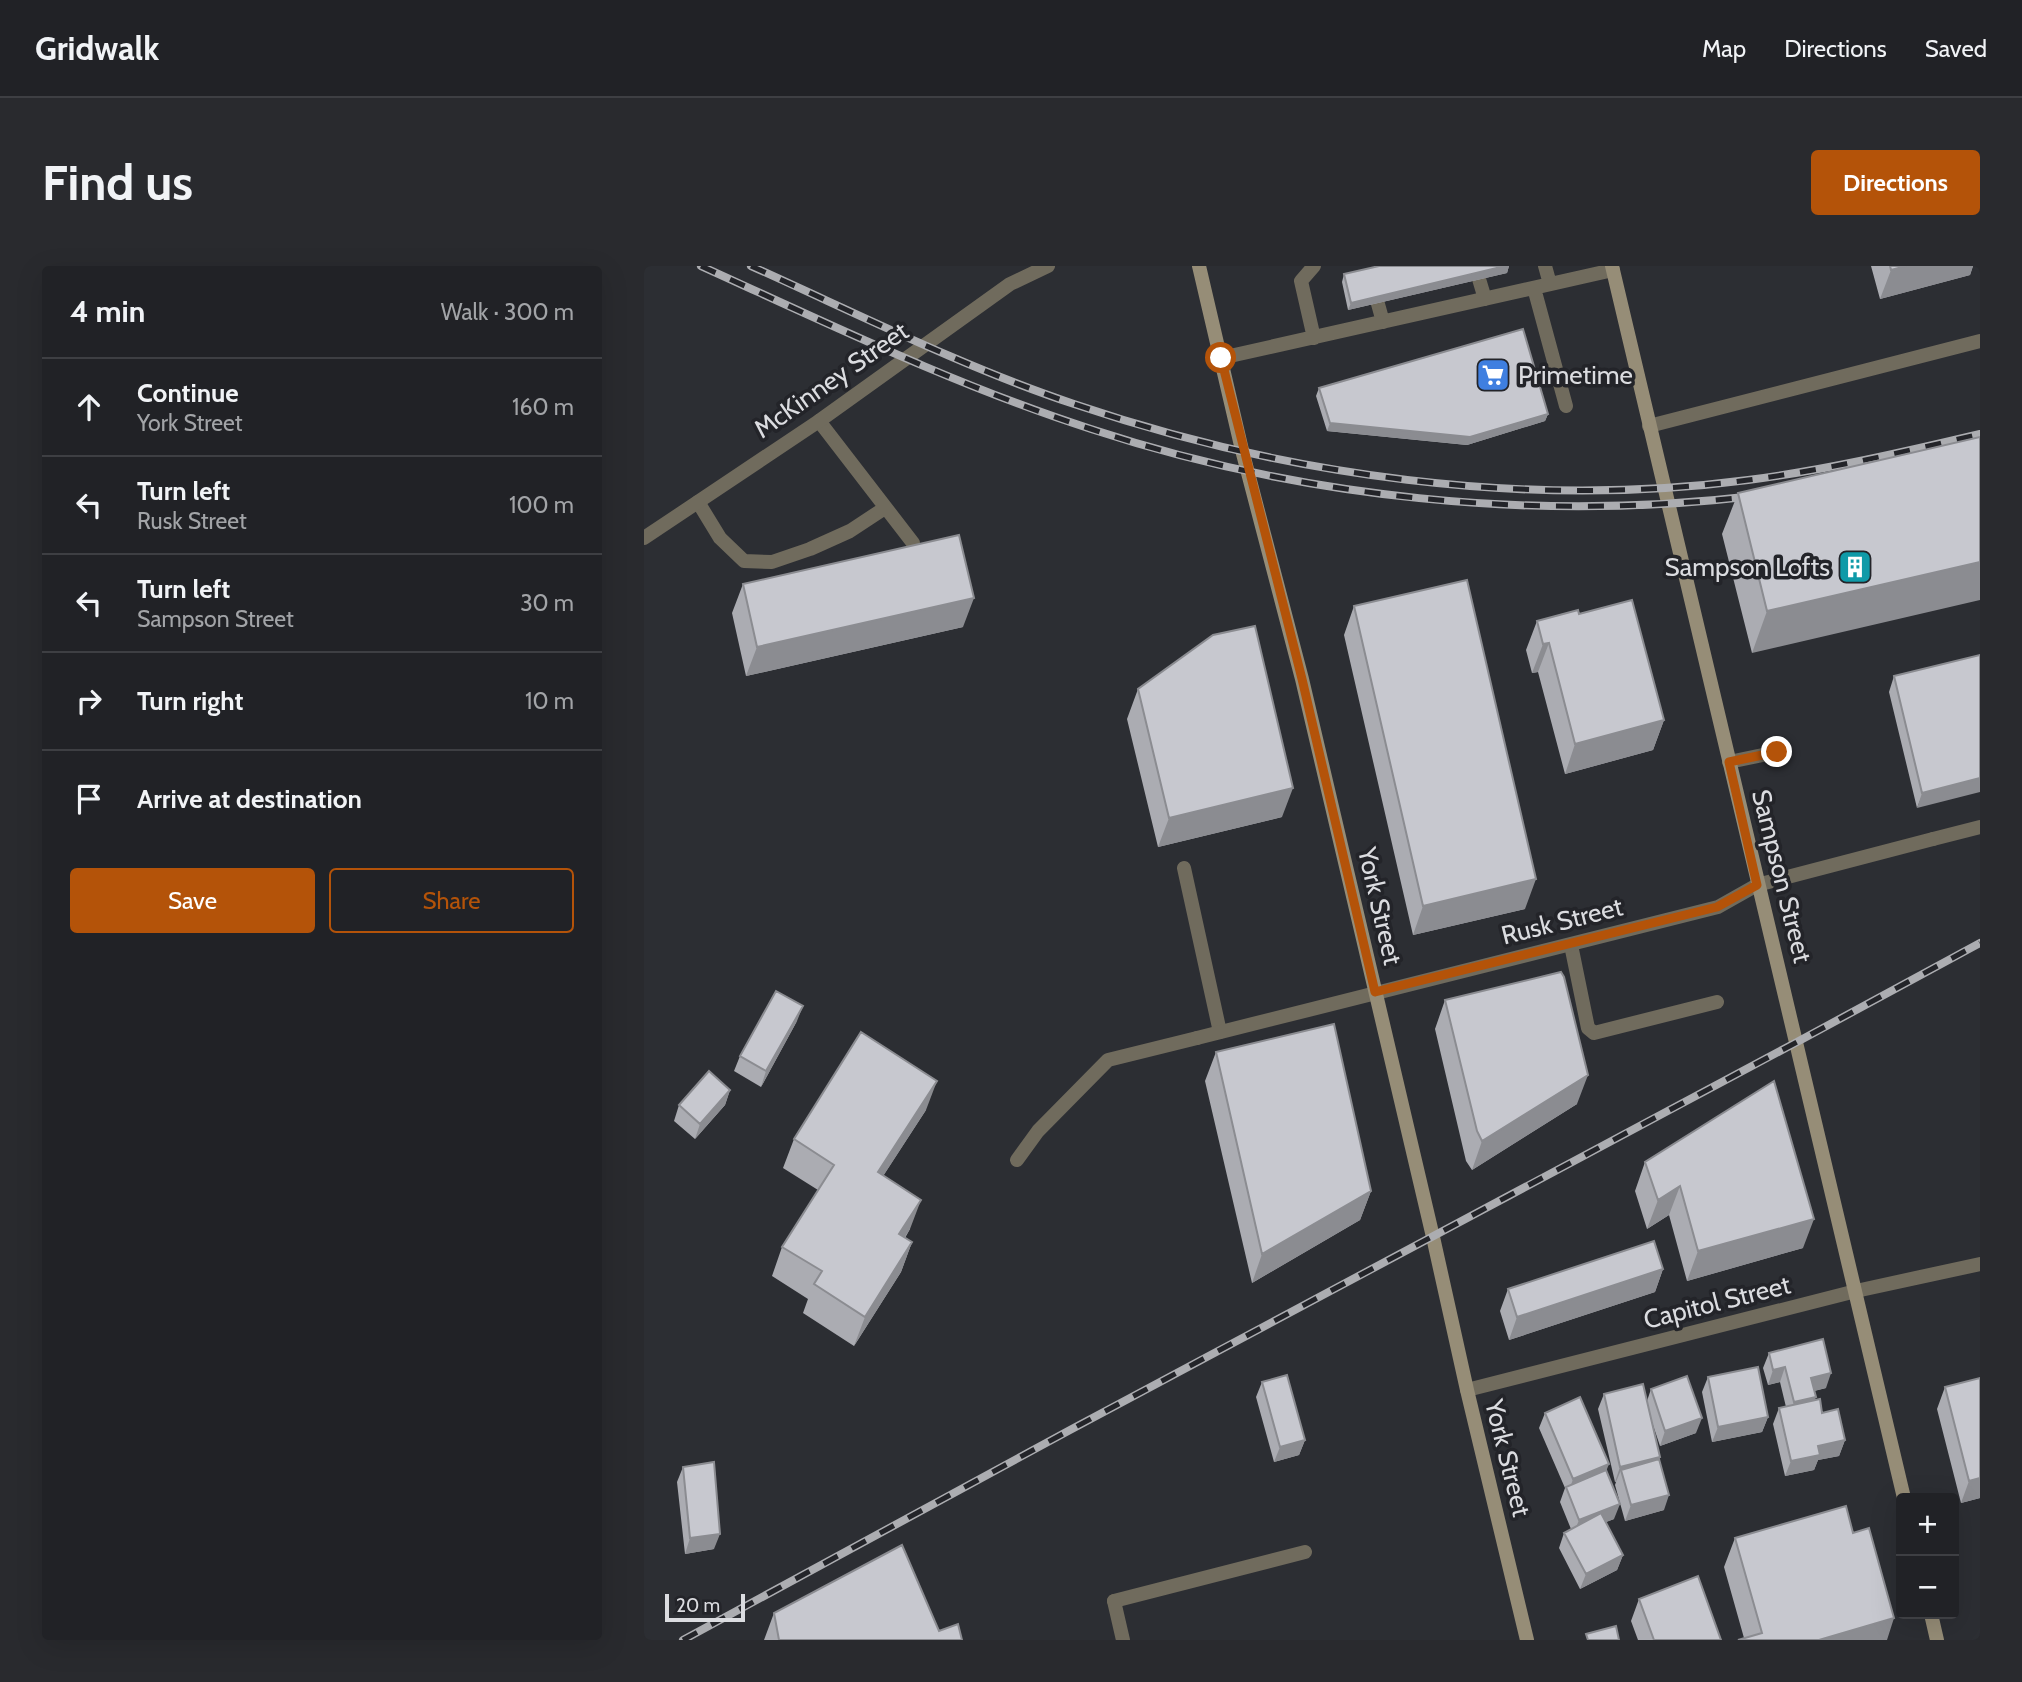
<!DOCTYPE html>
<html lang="en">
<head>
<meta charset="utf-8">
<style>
	:root { --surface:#212226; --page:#292a2e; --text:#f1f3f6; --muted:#a2a4a7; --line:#3e3f43; --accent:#b45309 }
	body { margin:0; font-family:Cabin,sans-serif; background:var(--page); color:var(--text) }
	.controls { position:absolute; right:21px; bottom:21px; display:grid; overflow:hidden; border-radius:7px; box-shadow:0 7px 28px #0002 }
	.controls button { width:63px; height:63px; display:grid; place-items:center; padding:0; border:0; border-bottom:2px solid var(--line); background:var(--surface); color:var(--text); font:35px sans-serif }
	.scale { position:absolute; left:21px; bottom:18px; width:80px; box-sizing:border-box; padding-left:7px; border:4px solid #dbdce0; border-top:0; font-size:19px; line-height:24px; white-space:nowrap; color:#dbdce0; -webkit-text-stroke:5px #232429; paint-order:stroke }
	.stop { position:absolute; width:21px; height:21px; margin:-16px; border:5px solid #b45309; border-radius:50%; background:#fff }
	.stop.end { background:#b45309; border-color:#fff; box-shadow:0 2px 7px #0008 }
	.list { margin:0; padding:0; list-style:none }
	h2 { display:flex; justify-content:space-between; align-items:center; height:91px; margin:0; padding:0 28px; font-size:30px }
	h2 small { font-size:23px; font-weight:400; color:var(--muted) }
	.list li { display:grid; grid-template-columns:46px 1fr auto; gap:21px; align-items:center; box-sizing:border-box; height:98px; padding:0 28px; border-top:2px solid var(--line) }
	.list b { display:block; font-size:26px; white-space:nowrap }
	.list p { margin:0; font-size:23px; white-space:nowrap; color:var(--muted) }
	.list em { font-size:23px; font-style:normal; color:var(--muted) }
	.actions { display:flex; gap:14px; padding:21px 28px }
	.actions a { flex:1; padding:16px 0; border:2px solid var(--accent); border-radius:7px; text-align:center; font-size:24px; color:var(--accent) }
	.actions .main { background:var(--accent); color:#fff }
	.icon { flex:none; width:38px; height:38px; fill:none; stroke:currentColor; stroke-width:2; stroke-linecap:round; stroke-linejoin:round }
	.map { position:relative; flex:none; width:1336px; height:1374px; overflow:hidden; border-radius:7px }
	header { display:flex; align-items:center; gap:42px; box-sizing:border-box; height:98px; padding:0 35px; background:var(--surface); border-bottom:2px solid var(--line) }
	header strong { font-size:33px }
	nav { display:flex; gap:38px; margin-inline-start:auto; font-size:24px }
	.intro { display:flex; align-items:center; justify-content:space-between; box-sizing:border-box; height:168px; padding:0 42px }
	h1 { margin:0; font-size:49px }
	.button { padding:18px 32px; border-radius:7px; background:var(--accent); color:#fff; font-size:24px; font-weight:700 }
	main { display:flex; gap:42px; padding:0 42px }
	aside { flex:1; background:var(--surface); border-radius:7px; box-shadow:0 7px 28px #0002 }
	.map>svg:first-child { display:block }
</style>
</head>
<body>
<header>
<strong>Gridwalk</strong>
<nav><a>Map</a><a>Directions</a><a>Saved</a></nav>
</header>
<div class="intro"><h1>Find us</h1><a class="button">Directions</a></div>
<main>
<aside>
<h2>4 min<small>Walk · 300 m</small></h2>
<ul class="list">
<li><svg class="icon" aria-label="ahead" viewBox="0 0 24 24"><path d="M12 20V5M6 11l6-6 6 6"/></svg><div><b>Continue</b><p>York Street</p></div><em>160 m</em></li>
<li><svg class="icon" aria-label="left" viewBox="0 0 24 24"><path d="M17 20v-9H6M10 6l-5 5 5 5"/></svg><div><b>Turn left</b><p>Rusk Street</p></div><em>100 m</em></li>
<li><svg class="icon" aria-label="left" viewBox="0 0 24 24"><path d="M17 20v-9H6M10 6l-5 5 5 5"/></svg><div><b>Turn left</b><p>Sampson Street</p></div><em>30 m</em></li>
<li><svg class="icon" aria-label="right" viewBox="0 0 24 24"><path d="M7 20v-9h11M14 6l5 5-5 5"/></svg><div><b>Turn right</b></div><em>10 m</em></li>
<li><svg class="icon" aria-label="arrive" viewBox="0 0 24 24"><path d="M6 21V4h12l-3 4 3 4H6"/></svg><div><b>Arrive at destination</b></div></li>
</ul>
<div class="actions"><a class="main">Save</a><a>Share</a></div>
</aside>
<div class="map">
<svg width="1336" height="1374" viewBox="0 0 1336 1374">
	<rect width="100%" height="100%" fill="#2c2e33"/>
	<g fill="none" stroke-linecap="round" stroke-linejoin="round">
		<!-- service -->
		<path stroke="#706b5d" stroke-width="14" d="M901 0 906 18
			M835 13 841 33
			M890 22 922 140
			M734 38 739 56
			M670 72 657 15 670 0
			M577 92 969 4
			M175 155 269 277
			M1005 160 1336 75
			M54 236 76 272 100 295 128 296 166 283 206 265 241 242
			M1085 496 1133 486
			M1289 573 1336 561
			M540 602 576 766
			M927 679 944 762 950 767 1073 736
			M373 894 394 865 464 794 553 772
			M470 1335 661 1286"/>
		<!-- minor -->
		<path stroke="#706b5d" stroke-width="14" d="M553 772 1074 641 1113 619 1289 573
			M823 1124 1212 1025 1336 998
			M470 1335 479 1374"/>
		<!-- tertiary -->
		<path stroke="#706b5d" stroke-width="14" d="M0 272 175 155 366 18 404 0"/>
		<!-- secondary -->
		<path stroke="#968d77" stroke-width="14" d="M555 0 598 184 658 413 789 971 823 1124 883 1374
			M968 0 1260 1232
			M1287 1348 1293 1374"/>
		<defs>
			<path id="rail" d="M57 0C185 58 313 120 447 163 657 232 891 256 1110 230
				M107 0C214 48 319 101 430 138 642 210 882 243 1104 214 1182 204 1260 186 1336 168
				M39 1374 426 1164 1153 776 1336 677"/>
		</defs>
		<!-- rail casing -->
		<use href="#rail" stroke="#acadb1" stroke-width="8"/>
		<!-- rail -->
		<use href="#rail" stroke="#232429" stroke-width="5" stroke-dasharray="16" stroke-linecap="butt"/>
	</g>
	<!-- wall -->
	<path fill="#abacb2" d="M735 0H865L863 7 704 44 698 16 700 8Z
		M1227 0H1329L1326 9 1236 33Z
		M675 122 904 148 901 155 823 179 683 165 672 130Z
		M1336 171 1108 387 1078 268 1094 227Z
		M99 318 319 361 102 410 88 347Z
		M710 340 881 643 769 669 700 369Z
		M935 348 1020 454 1009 484 921 508 894 406 888 407 882 384 893 355Z
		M1336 389 1273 542 1245 426 1250 410Z
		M494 423 638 551 514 581 483 453Z
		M801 734 933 838 828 904 822 895 791 763Z
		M153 755 117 821 90 805 96 790Z
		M572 786 727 925 716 954 608 1017 561 815Z
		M86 824 81 839 51 873 30 855 35 839Z
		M282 844 239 910 266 963 261 972 268 976 257 1006 210 1080 159 1047 164 1033 128 1010 138 981 174 924 139 902 150 873Z
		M1001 896 1159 982 1043 1015 1025 949 1003 963 991 925Z
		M1019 1003 1011 1026 865 1074 856 1045 864 1023Z
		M1125 1087 1182 1122 1170 1125 1172 1131 1170 1134 1178 1147 1201 1174 1195 1190 1174 1194 1170 1204 1141 1210 1129 1158 1135 1142 1142 1141 1136 1116 1124 1119 1119 1102Z
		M1064 1111 1124 1151 1118 1166 1068 1176 1058 1126Z
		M618 1116 661 1174 655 1189 630 1196 612 1131Z
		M1301 1121 1336 1232 1317 1237 1293 1143Z
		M1007 1123 1052 1167 1016 1180 1008 1156 1015 1194 1020 1244 981 1255 971 1219 972 1216H971L954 1143 960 1128 1003 1135Z
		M901 1147 962 1204 970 1253 962 1256 979 1289 973 1304 936 1323 915 1282 920 1267 927 1263 916 1236 921 1222 895 1162Z
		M39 1201 70 1283 41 1288 33 1216Z
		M1209 1267 1243 1374 1100 1372 1080 1301 1091 1272Z
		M995 1333 1077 1374H994L987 1355Z
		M130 1347 295 1365 318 1374H120Z"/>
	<!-- shaded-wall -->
	<path fill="#8b8c91" d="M861 0H865L863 7 704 44 707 37Z
		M1262 0H1329L1326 9 1236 33 1247 4Z
		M904 148 901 155 823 179 683 165 686 157Z
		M1336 296V334L1108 387 1123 345Z
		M330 332 319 361 102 410 113 381Z
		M905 377 894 406 888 407 899 378Z
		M1020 454 1009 484 921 508 931 478Z
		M1336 512V526L1273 542 1278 527Z
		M649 522 638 551 514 581 525 552Z
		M892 613 881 643 769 669 779 640Z
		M159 740 153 755 117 821 122 805Z
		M944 809 933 838 828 904 838 875Z
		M293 815 282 844 223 935 234 906Z
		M86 824 81 839 51 873 56 858Z
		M1036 920 1025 949 1003 963 1014 934Z
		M727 925 716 954 608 1017 618 988Z
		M277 934 266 963 244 997 255 968Z
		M1170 953 1159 982 1043 1015 1054 985Z
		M268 976 257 1006 210 1080 221 1051Z
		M1019 1003 1011 1026 865 1074 873 1051Z
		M1141 1101 1136 1116 1124 1119 1129 1104Z
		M1187 1107 1182 1122 1162 1127 1167 1112Z
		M1172 1131 1166 1146 1144 1151 1150 1136Z
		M1124 1151 1118 1166 1068 1176 1074 1161Z
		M1058 1152 1052 1167 1016 1180 1021 1165Z
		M661 1174 655 1189 630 1196 636 1181Z
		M1201 1174 1195 1190 1174 1194 1170 1204 1141 1210 1147 1195 1174 1180Z
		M1016 1191 1011 1207 977 1204 972 1216H971L976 1201Z
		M965 1198 959 1213 924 1228 929 1213Z
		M1336 1212V1232L1317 1237 1325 1215Z
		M1025 1229 1020 1244 981 1255 987 1239Z
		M976 1238 970 1253 929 1269 935 1254Z
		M76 1268 70 1283 41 1288 46 1272Z
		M979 1289 973 1304 936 1323 942 1308Z
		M1250 1352 1243 1374H1175Z"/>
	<!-- building -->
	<path fill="#c7c8cf" stroke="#8b8c91" stroke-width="2" d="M735 0H861L707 37 700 8Z
		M1246 0H1262L1247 4Z
		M879 63 904 148 826 171 686 157 675 122Z
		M1336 171V296L1123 345 1094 227Z
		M315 269 330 332 113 381 99 318Z
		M823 314 892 613 779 640 710 340Z
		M988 334 1020 454 931 478 905 377 899 378 893 355 934 344 935 348Z
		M611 360 649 522 525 552 494 423 569 369Z
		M1336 389V512L1278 527 1250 410Z
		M917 706 920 711 944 809 838 875 833 865 801 734Z
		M132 725 159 740 122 805 96 790Z
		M690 758 727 925 618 988 572 786Z
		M217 766 293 815 234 906 277 934 255 968 268 976 221 1051 170 1018 178 1005 138 981 190 899 150 873Z
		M65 805 86 824 56 858 35 839Z
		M1130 815 1170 953 1054 985 1036 920 1014 934 1001 896Z
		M1010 975 1019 1003 873 1051 864 1023Z
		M1179 1073 1187 1107 1167 1112 1172 1131 1150 1136 1141 1101 1129 1104 1125 1087Z
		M1114 1101 1124 1151 1074 1161 1064 1111Z
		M643 1109 661 1174 636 1181 618 1116Z
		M1043 1110 1058 1152 1021 1165 1007 1123Z
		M1336 1112V1212L1325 1215 1301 1121Z
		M999 1118 1016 1191 976 1201 960 1128Z
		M936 1131 965 1198 929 1213 901 1147Z
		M1176 1133 1178 1147 1194 1143 1201 1174 1174 1180 1176 1189 1147 1195 1135 1142Z
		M1015 1193 1025 1229 987 1239 977 1204Z
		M70 1196 76 1268 46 1272 39 1201Z
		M962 1204 976 1238 935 1254 922 1221Z
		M1202 1240 1209 1267 1225 1262 1250 1352 1175 1374H1094L1118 1367 1091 1272Z
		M957 1247 979 1289 942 1308 920 1267Z
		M258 1279 295 1365 314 1358 318 1374H135L130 1347Z
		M1054 1310 1077 1374H1010L995 1333Z
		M972 1360 975 1374H944L942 1368Z"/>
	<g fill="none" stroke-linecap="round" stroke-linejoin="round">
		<!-- route -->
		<path stroke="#b45309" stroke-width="9" d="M577 92 658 413 731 726 1073 641 1113 619 1085 496 1133 486"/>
	</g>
	<!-- icons -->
	<defs>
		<symbol id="supermarket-square" viewBox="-11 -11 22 22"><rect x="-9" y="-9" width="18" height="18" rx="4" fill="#3f7fe0" stroke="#232429"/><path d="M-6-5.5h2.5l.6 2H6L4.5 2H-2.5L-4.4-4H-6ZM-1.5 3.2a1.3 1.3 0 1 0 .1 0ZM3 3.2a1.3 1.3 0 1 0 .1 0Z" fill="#fff"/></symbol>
		<symbol id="building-square" viewBox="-11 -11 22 22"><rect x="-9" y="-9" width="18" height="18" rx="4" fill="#0f9aa8" stroke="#232429"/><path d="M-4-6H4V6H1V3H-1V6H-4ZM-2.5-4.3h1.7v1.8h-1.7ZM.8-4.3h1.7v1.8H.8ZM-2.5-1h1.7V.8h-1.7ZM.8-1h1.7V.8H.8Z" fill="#fff"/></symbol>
	</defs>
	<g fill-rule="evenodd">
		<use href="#supermarket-square" x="830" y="90" width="38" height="38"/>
		<use href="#building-square" x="1192" y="282" width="38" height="38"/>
	</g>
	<g text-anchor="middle" stroke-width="7" stroke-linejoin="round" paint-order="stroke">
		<!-- poi labels -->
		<g font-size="26" fill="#dbdce0" stroke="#232429" text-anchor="start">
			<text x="874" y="118">Primetime</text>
			<text x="1186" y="310" text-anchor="end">Sampson Lofts</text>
		</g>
		<!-- street labels -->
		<g font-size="26" fill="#dbdce0" stroke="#232429">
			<text transform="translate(187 114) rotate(-35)" y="9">McKinney Street</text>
			<text transform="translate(1138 610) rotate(76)" y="9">Sampson Street</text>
			<text transform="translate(736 640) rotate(77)" y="9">York Street</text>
			<text transform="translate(918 655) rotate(-14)" y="9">Rusk Street</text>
			<text transform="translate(1073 1036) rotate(-14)" y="9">Capitol Street</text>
			<text transform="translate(864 1192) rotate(76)" y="9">York Street</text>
		</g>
	</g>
</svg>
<div class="controls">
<button>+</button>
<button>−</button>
</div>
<div class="scale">20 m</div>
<div class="stop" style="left:577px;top:92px"></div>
<div class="stop end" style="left:1133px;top:486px"></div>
</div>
</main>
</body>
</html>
